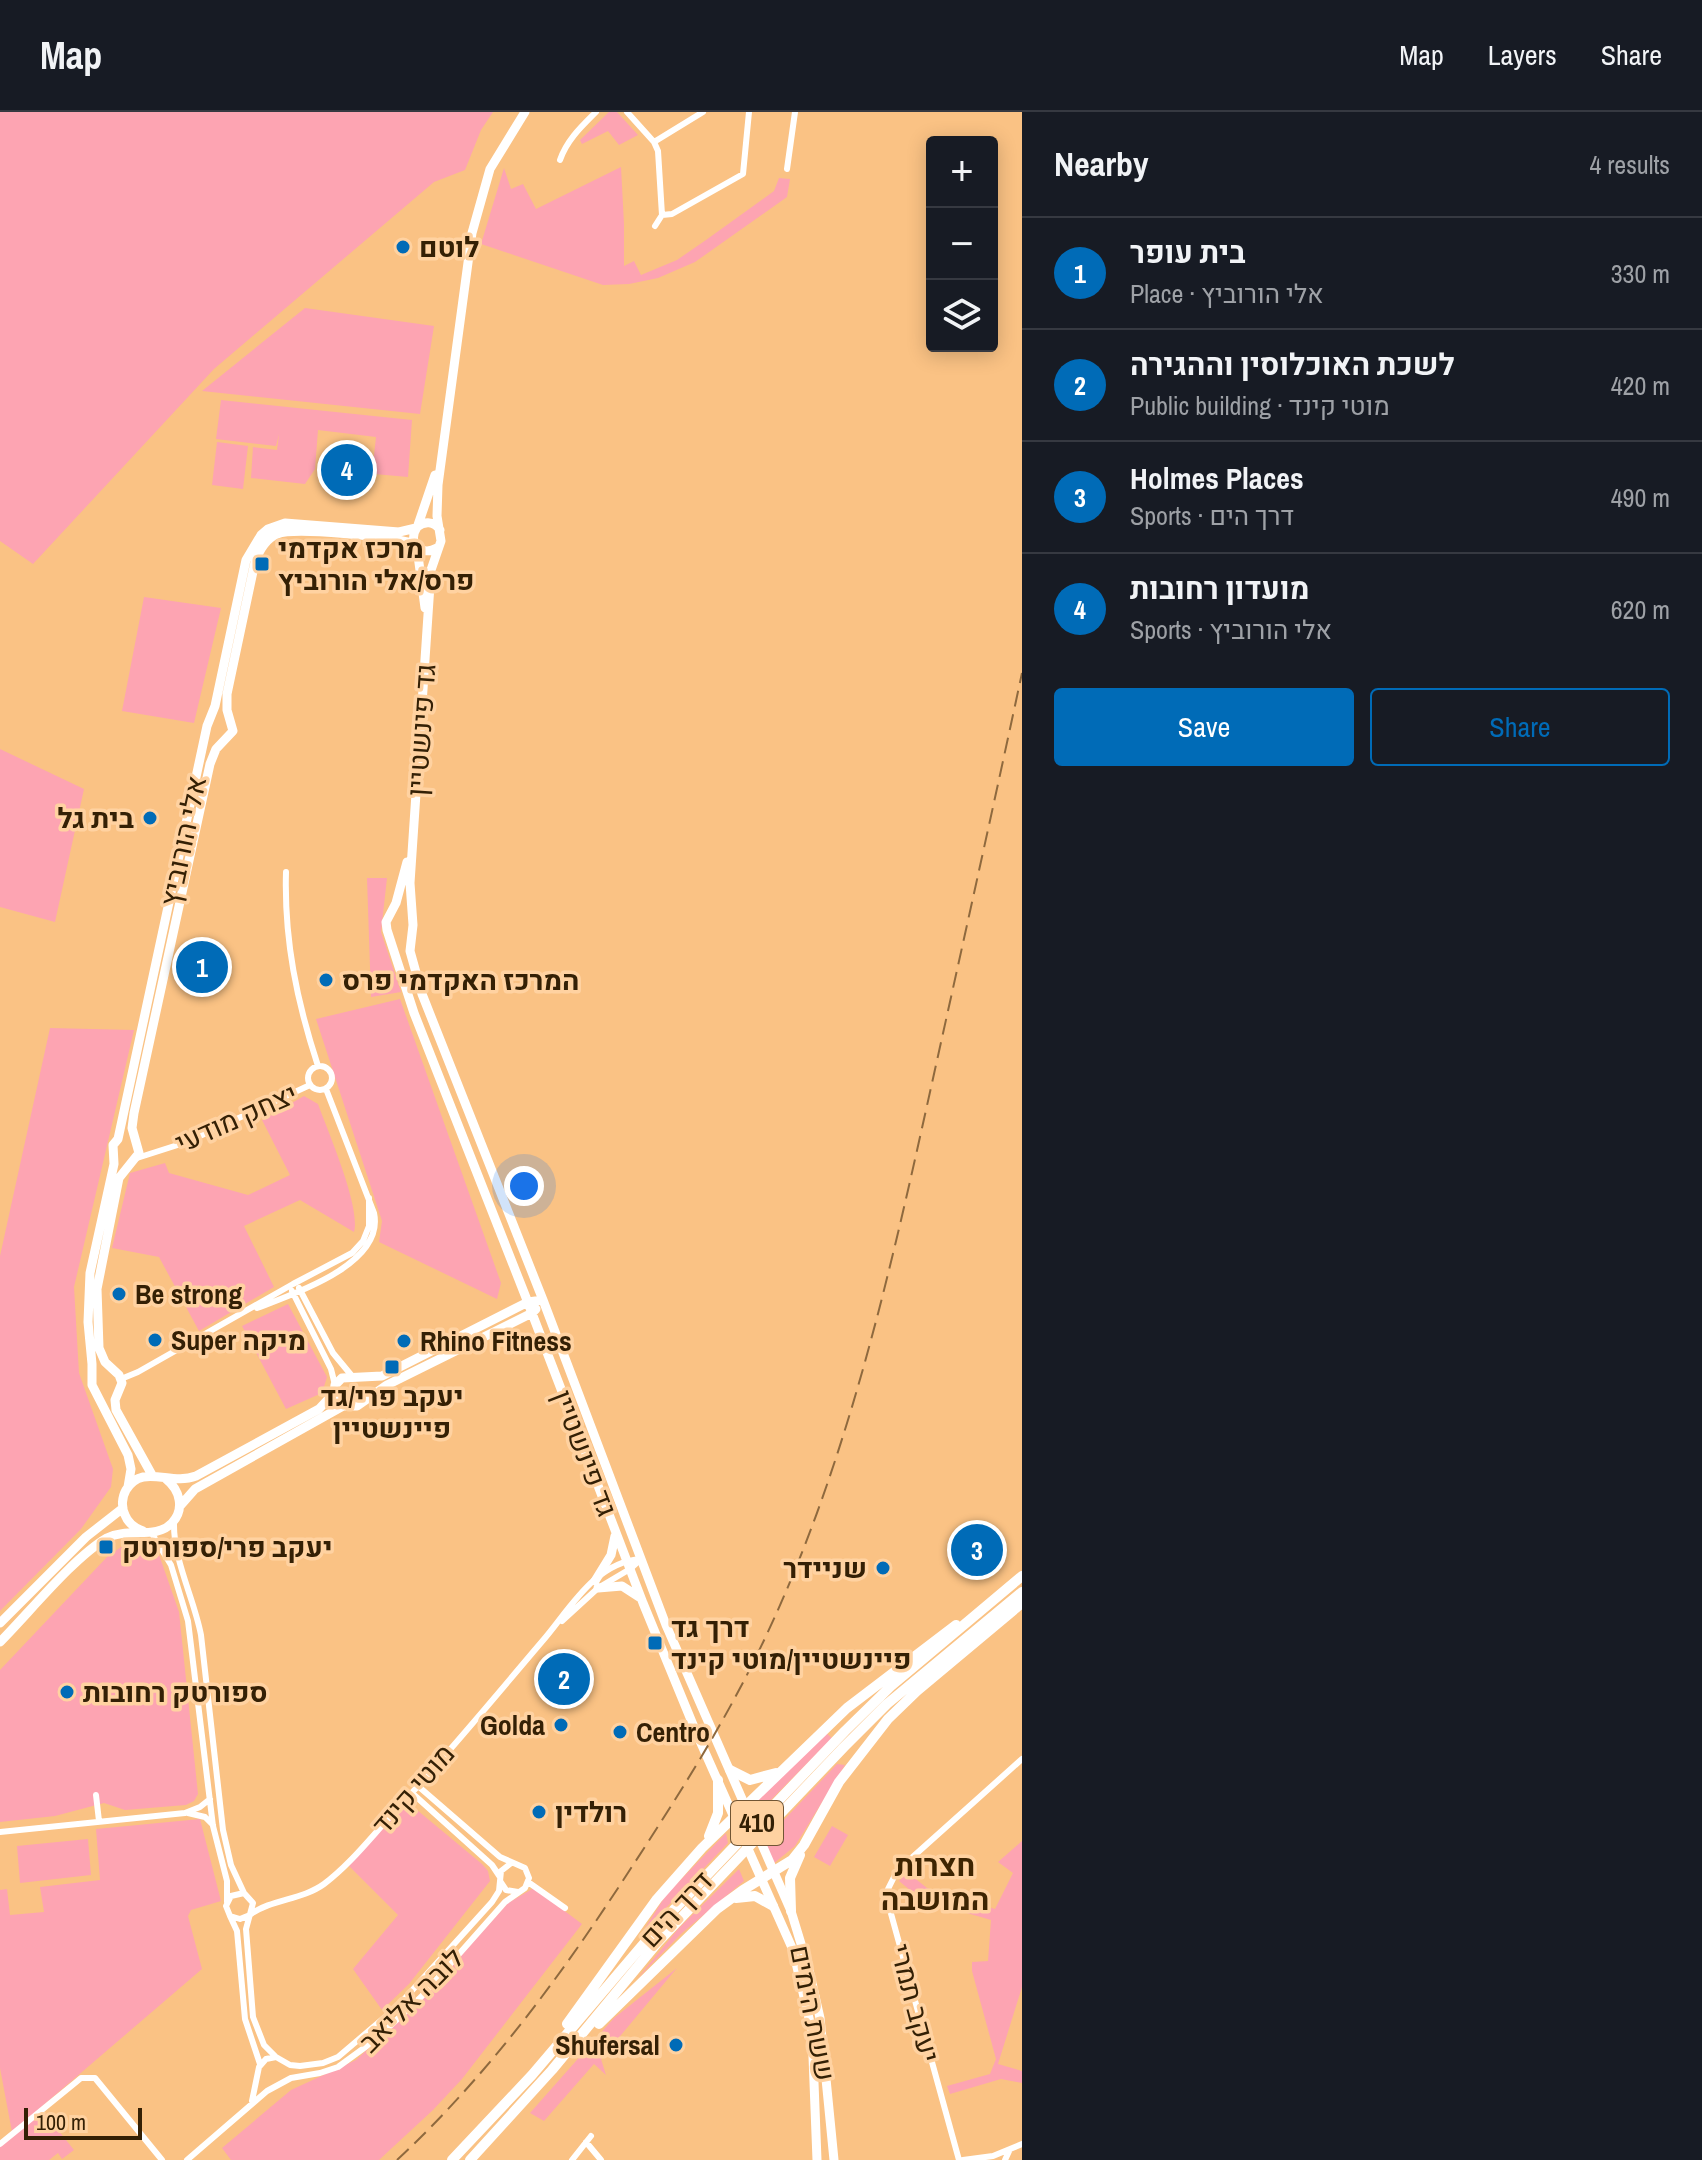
<!DOCTYPE html>
<html lang="en">
<head>
<meta charset="utf-8">
<style>
	:root { --surface:#171b24; --page:#242831; --text:#f1f3f6; --muted:#9ea1a6; --line:#363941; --accent:#006bb7 }
	body { margin:0; font-family:"Archivo Narrow",Heebo,sans-serif; background:var(--page); color:var(--text) }
	.controls { position:absolute; right:24px; top:24px; display:grid; overflow:hidden; border-radius:8px; box-shadow:0 4px 20px #0003 }
	.controls button { width:72px; height:72px; display:grid; place-items:center; padding:0; border:0; border-bottom:2px solid var(--line); background:var(--surface); color:var(--text); font:40px sans-serif }
	.scale { position:absolute; left:24px; bottom:20px; width:118px; box-sizing:border-box; padding-left:8px; border:4px solid #342005; border-top:0; font-size:22px; line-height:28px; white-space:nowrap; color:#342005; -webkit-text-stroke:6px #ffd2a1; paint-order:stroke }
	.you { position:absolute; left:524px; top:1074px; width:28px; height:28px; margin:-20px; border:6px solid #fff; border-radius:50%; background:#1a73e8; box-shadow:0 0 0 12px #1a73e833 }
	.badge { display:grid; place-items:center; width:52px; height:52px; border-radius:50%; background:var(--accent); color:#fff; font-size:26px; font-weight:700 }
	.pin { position:absolute; translate:-50% -50%; border:4px solid #fff; box-shadow:0 2px 8px #0006 }
	.list { margin:0; padding:0; list-style:none }
	h2 { display:flex; justify-content:space-between; align-items:center; height:104px; margin:0; padding:0 32px; font-size:34px }
	h2 small { font-size:26px; font-weight:400; color:var(--muted) }
	.list li { display:grid; grid-template-columns:52px 1fr auto; gap:24px; align-items:center; box-sizing:border-box; height:112px; padding:0 32px; border-top:2px solid var(--line) }
	.list b { display:block; font-size:30px; white-space:nowrap }
	.list p { margin:0; font-size:26px; white-space:nowrap; color:var(--muted) }
	.list em { font-size:26px; font-style:normal; color:var(--muted) }
	.actions { display:flex; gap:16px; padding:24px 32px }
	.actions a { flex:1; padding:18px 0; border:2px solid var(--accent); border-radius:8px; text-align:center; font-size:28px; color:var(--accent) }
	.actions .main { background:var(--accent); color:#fff }
	.icon { flex:none; width:44px; height:44px; fill:none; stroke:currentColor; stroke-width:2; stroke-linecap:round; stroke-linejoin:round }
	.map { position:relative; flex:none; width:1022px; height:2048px; overflow:hidden }
	header { display:flex; align-items:center; gap:48px; box-sizing:border-box; height:112px; padding:0 40px; background:var(--surface); border-bottom:2px solid var(--line) }
	header strong { font-size:38px }
	nav { display:flex; gap:44px; margin-inline-start:auto; font-size:28px }
	main { display:flex }
	aside { flex:1; background:var(--surface) }
	.map>svg:first-child { display:block }
</style>
</head>
<body>
<header>
<strong>Map</strong>
<nav><a>Map</a><a>Layers</a><a>Share</a></nav>
</header>
<main>
<div class="map">
<svg width="1022" height="2048" viewBox="0 0 1022 2048">
	<rect width="100%" height="100%" fill="#fac284"/>
	<!-- green -->
	<path fill="#fda4b2" d="M0 0H493L481 18 465 58 434 70 214 257 33 452 0 429Z
		M609 0H617L638 23 619 33 608 19 582 32 580 28Z
		M621 55 624 112V154L634 149 641 163 677 148 706 128 774 79 779 66 790 67 787 85 695 150 658 166 629 172 603 173 481 132 504 56 511 77 523 72 536 97Z
		M305 196 434 214 420 302 202 279Z
		M221 288 412 308 408 365 363 361 365 353H373L376 325 318 318 315 357 305 372 251 366 253 335 277 338 279 322 276 334 216 327Z
		M217 330 248 334 243 377 212 373Z
		M144 485 221 496 194 611 122 599Z
		M0 637 84 677 55 810 0 795Z
		M367 766H387L381 820 401 880 371 885Z
		M400 887 501 1171 497 1187 379 1130 382 1109 316 907Z
		M50 916 134 918 74 1175 79 1261 113 1357 111 1375 81 1417 0 1499V1144Z
		M304 984 318 992C328 1020 361 1095 354 1120L300 1088 244 1114 274 1175 199 1219 159 1145 112 1136 130 1061 165 1051 169 1061 248 1083 290 1063 262 1008Z
		M288 1192 327 1265 322 1281 286 1297 242 1214Z
		M143 1426 157 1437 179 1500 198 1682 194 1689 186 1693 125 1698 104 1691 55 1704 0 1710V1558L107 1445 128 1430Z
		M826 1621 832 1626 754 1705 748 1696Z
		M837 1652 845 1653 795 1734 773 1752 763 1730Z
		M406 1692 417 1698 482 1752 488 1759 490 1769 409 1872 382 1898 353 1857 398 1803 348 1753Z
		M200 1707 221 1789 191 1798 188 1804 202 1857 12 2020 0 1956V1778L7 1777 10 1803 44 1800 40 1775 100 1768 96 1717Z
		M832 1714 848 1723 830 1754 814 1745Z
		M726 1721 728 1731 642 1821 666 1783Z
		M88 1727 91 1763 20 1771 17 1734Z
		M1022 1729V1875L998 1952 1022 1959V1971L1001 1967 950 1982 947 1974 990 1962 996 1947 972 1859V1850L988 1849 991 1808 922 1788 899 1769 907 1760 927 1776 995 1797 1013 1761 998 1750Z
		M739 1757 744 1769 682 1821 637 1867 678 1817Z
		M534 1776 582 1812 462 1967 433 1998 379 2048H231L222 2036 291 1978 356 1948 427 1882 508 1791Z
		M677 1856 601 1947 606 1963 594 1952 544 2009 530 2001 614 1906Z
		M43 1999 74 2038 62 2047 58 2041 49 2048H0V2034Z"/>
	<g fill="none" stroke-linecap="round" stroke-linejoin="round">
		<!-- street -->
		<path stroke="#fff" stroke-width="6" d="M627 0 654 30 658 39 662 103 655 114
			M654 30 703 0
			M560 48C567 28 581 15 596 0
			M787 57 795 0
			M662 103 672 102 743 62 749 0
			M286 760C284 828 297 890 318 954
			M308 966a12 12 0 1 1 24 0a12 12 0 1 1-24 0Z
			M137 1046 187 1030 310 973
			M299 1176 333 1241 352 1264
			M292 1179 331 1257 335 1273
			M257 1196C294 1182 385 1152 374 1101L326 977
			M121 1267 138 1260 293 1172 352 1141 363 1129 369 1114V1086
			M174 1410C173 1448 194 1486 201 1523L223 1718 231 1753 244 1781
			M151 1420 171 1453 188 1509 213 1714 227 1769V1790
			M562 1509 598 1476 630 1457 641 1447
			M412 1681 492 1753 500 1765
			M96 1683 99 1709
			M188 1701 205 1705 213 1713
			M0 1720 185 1701 200 1695 210 1687
			M510 1752 501 1759 500 1769 506 1778 518 1780
			M528 1770 565 1796
			M251 1802C272 1787 302 1788 324 1772 348 1754 368 1729 388 1707 443 1648 493 1587 545 1526 571 1495 596 1450 641 1447
			M250 1803 240 1807 230 1804 226 1794 231 1784 244 1781 253 1791 246 1817 253 1905 264 1933 275 1944
			M230 1804 237 1819 245 1907 260 1952
			M252 1989 259 1955 266 1947 276 1945 290 1953 300 1954 323 1951 338 1945 398 1894 492 1790 499 1779 500 1769
			M586 2030 601 2048
			M0 2032 75 1971 81 1966H95L162 2048
			M187 2048 267 1979 291 1966 320 1961 338 1955 375 1928 421 1885 505 1790 525 1776 529 1766 525 1756 500 1745 418 1674
			M572 2048 591 2024
			M959 2048 890 1798 888 1777 897 1759 1022 1647
			M963 2048 993 2044 1010 2037
			M1005 2048 1010 2037 1022 2032"/>
		<!-- secondary -->
		<path stroke="#fff" stroke-width="9" d="M525 0 490 57 472 121 438 373 437 404 441 429 431 458 410 771 413 813 410 839 422 882 543 1188 666 1513 791 1799 809 1858 820 1906 834 2048
			M418 413 435 363
			M417 436 425 496
			M437 436C421 445 407 431 417 415 425 409 434 409 440 418
			M407 750 396 791 386 810 387 818 414 901 525 1183 643 1491 696 1620 793 1838 812 1919 817 2048
			M334 1281 336 1288 343 1294H357L387 1273 532 1201 536 1197
			M152 1363 116 1298 115 1288 122 1271 119 1263 105 1250 99 1236 97 1177 119 1066 139 1041 132 1016 134 1001 210 652 216 637 233 619 227 598V582L255 450C259 439 265 427 277 422 297 414 390 426 414 431
			M128 1375 131 1357 128 1343 92 1273V1252L88 1210 90 1161 114 1052 113 1033 118 1027 207 614 215 594 246 448 261 423 268 417 285 411 399 420 416 416
			M180 1394 195 1377 343 1294
			M143 1419C135 1416 128 1411 125 1403 121 1395 122 1385 126 1378 142 1351 170 1374 196 1364L319 1297 334 1281 335 1273 342 1266 382 1264 528 1190 543 1188
			M595 1469 611 1443 615 1424
			M598 1476 622 1474 639 1485
			M0 1511 86 1425 123 1396
			M0 1530C29 1501 74 1445 107 1426 128 1415 156 1428 172 1411 185 1397 180 1378 166 1367"/>
		<!-- primary -->
		<path stroke="#fff" stroke-width="10" d="M730 1658 750 1668 776 1661
			M709 1724 718 1701V1668
			M736 1786 755 1784 773 1794
			M791 1799 790 1766 800 1743
			M567 1912 657 1787 702 1736 847 1596 956 1513
			M599 1912 717 1797 743 1778 792 1748 804 1733 839 1670 888 1607 917 1579 1022 1491
			M452 2048 532 1963 663 1809 845 1619 891 1574 1022 1464
			M470 2048 552 1958 658 1830 844 1635 887 1592 1022 1480"/>
		<!-- rail -->
		<path stroke="#8e693e" stroke-width="2" stroke-dasharray="16 8" stroke-linecap="butt" d="M397 2048C484 1967 555 1872 620 1773 673 1692 725 1612 766 1524 847 1352 889 1165 930 980 961 840 992 701 1022 561"/>
	</g>
	<!-- markers -->
	<g fill="#006bb7" stroke="#ffd2a1" stroke-width="3">
		<circle cx="403" cy="135" r="8"/>
		<rect x="254" y="444" width="16" height="16" rx="4"/>
		<circle cx="150" cy="706" r="8"/>
		<circle cx="326" cy="868" r="8"/>
		<circle cx="119" cy="1182" r="8"/>
		<circle cx="155" cy="1228" r="8"/>
		<circle cx="404" cy="1229" r="8"/>
		<rect x="384" y="1247" width="16" height="16" rx="4"/>
		<rect x="98" y="1427" width="16" height="16" rx="4"/>
		<circle cx="883" cy="1456" r="8"/>
		<rect x="647" y="1523" width="16" height="16" rx="4"/>
		<circle cx="67" cy="1580" r="8"/>
		<circle cx="561" cy="1613" r="8"/>
		<circle cx="620" cy="1620" r="8"/>
		<circle cx="539" cy="1700" r="8"/>
		<circle cx="676" cy="1933" r="8"/>
	</g>
	<g text-anchor="middle" stroke-width="7" stroke-linejoin="round" paint-order="stroke">
		<!-- shield labels -->
		<rect fill="#ffd2a1" stroke="#715534" stroke-width="2" x="731" y="1689" width="52" height="44" rx="6"/>
		<g font-size="26" font-weight="bold" fill="#342005">
			<text x="757" y="1720">410</text>
		</g>
		<!-- poi labels -->
		<g font-size="28" font-weight="bold" fill="#342005" stroke="#ffd2a1" text-anchor="start">
			<text x="419" y="145">לוטם</text>
			<text x="278" y="446">מרכז אקדמי<tspan x="278" dy="32">פרס/אלי הורוביץ</tspan></text>
			<text x="134" y="716" text-anchor="end">בית גל</text>
			<text x="342" y="878">המרכז האקדמי פרס</text>
			<text x="135" y="1192">Be strong</text>
			<text x="171" y="1238">Super מיקה</text>
			<text x="420" y="1239">Rhino Fitness</text>
			<text x="392" y="1294" text-anchor="middle">יעקב פרי/גד<tspan x="392" dy="32">פיינשטיין</tspan></text>
			<text x="122" y="1445">יעקב פרי/ספורטק</text>
			<text x="867" y="1466" text-anchor="end">שניידר</text>
			<text x="671" y="1525">דרך גד<tspan x="671" dy="32">פיינשטיין/מוטי קינד</tspan></text>
			<text x="83" y="1590">ספורטק רחובות</text>
			<text x="545" y="1623" text-anchor="end">Golda</text>
			<text x="636" y="1630">Centro</text>
			<text x="555" y="1710">רולדין</text>
			<text x="660" y="1943" text-anchor="end">Shufersal</text>
		</g>
		<!-- street labels -->
		<g font-size="28" fill="#342005" stroke="#ffd2a1">
			<text transform="translate(421 618) rotate(-86)" y="10">גד פינשטיין</text>
			<text transform="translate(183 729) rotate(-78)" y="10">אלי הורוביץ</text>
			<text transform="translate(236 1006) rotate(-24)" y="10">יצחק מודעי</text>
			<text transform="translate(585 1341) rotate(69)" y="10">גד פינשטיין</text>
			<text transform="translate(413 1677) rotate(-49)" y="10">מוטי קינד</text>
			<text transform="translate(676 1797) rotate(-47)" y="10">דרך הים</text>
			<text transform="translate(411 1888) rotate(-45)" y="10">לובה אליאב</text>
			<text transform="translate(915 1891) rotate(75)" y="10">יעקב תמרי</text>
			<text transform="translate(813 1901) rotate(79)" y="10">ששת הימים</text>
		</g>
		<!-- neighbourhood labels -->
		<g font-size="30" font-weight="bold" fill="#3e2502" stroke="#ffd2a1">
			<text x="935" y="1764">חצרות<tspan x="935" dy="34">המושבה</tspan></text>
		</g>
	</g>
</svg>
<div class="controls">
<button>+</button>
<button>−</button>
<button><svg class="icon" aria-label="layers" viewBox="0 0 24 24"><path d="M12 4l9 5-9 5-9-5zM3 14l9 5 9-5"/></svg></button>
</div>
<div class="scale">100 m</div>
<div class="you"></div>
<div class="pin badge" style="left:202px;top:855px">1</div>
<div class="pin badge" style="left:564px;top:1567px">2</div>
<div class="pin badge" style="left:977px;top:1438px">3</div>
<div class="pin badge" style="left:347px;top:358px">4</div>
</div>
<aside>
<h2>Nearby<small>4 results</small></h2>
<ul class="list">
<li><span class="badge">1</span><div><b>בית עופר</b><p>Place · אלי הורוביץ</p></div><em>330 m</em></li>
<li><span class="badge">2</span><div><b>לשכת האוכלוסין וההגירה</b><p>Public building · מוטי קינד</p></div><em>420 m</em></li>
<li><span class="badge">3</span><div><b>Holmes Places</b><p>Sports · דרך הים</p></div><em>490 m</em></li>
<li><span class="badge">4</span><div><b>מועדון רחובות</b><p>Sports · אלי הורוביץ</p></div><em>620 m</em></li>
</ul>
<div class="actions"><a class="main">Save</a><a>Share</a></div>
</aside>
</main>
</body>
</html>
